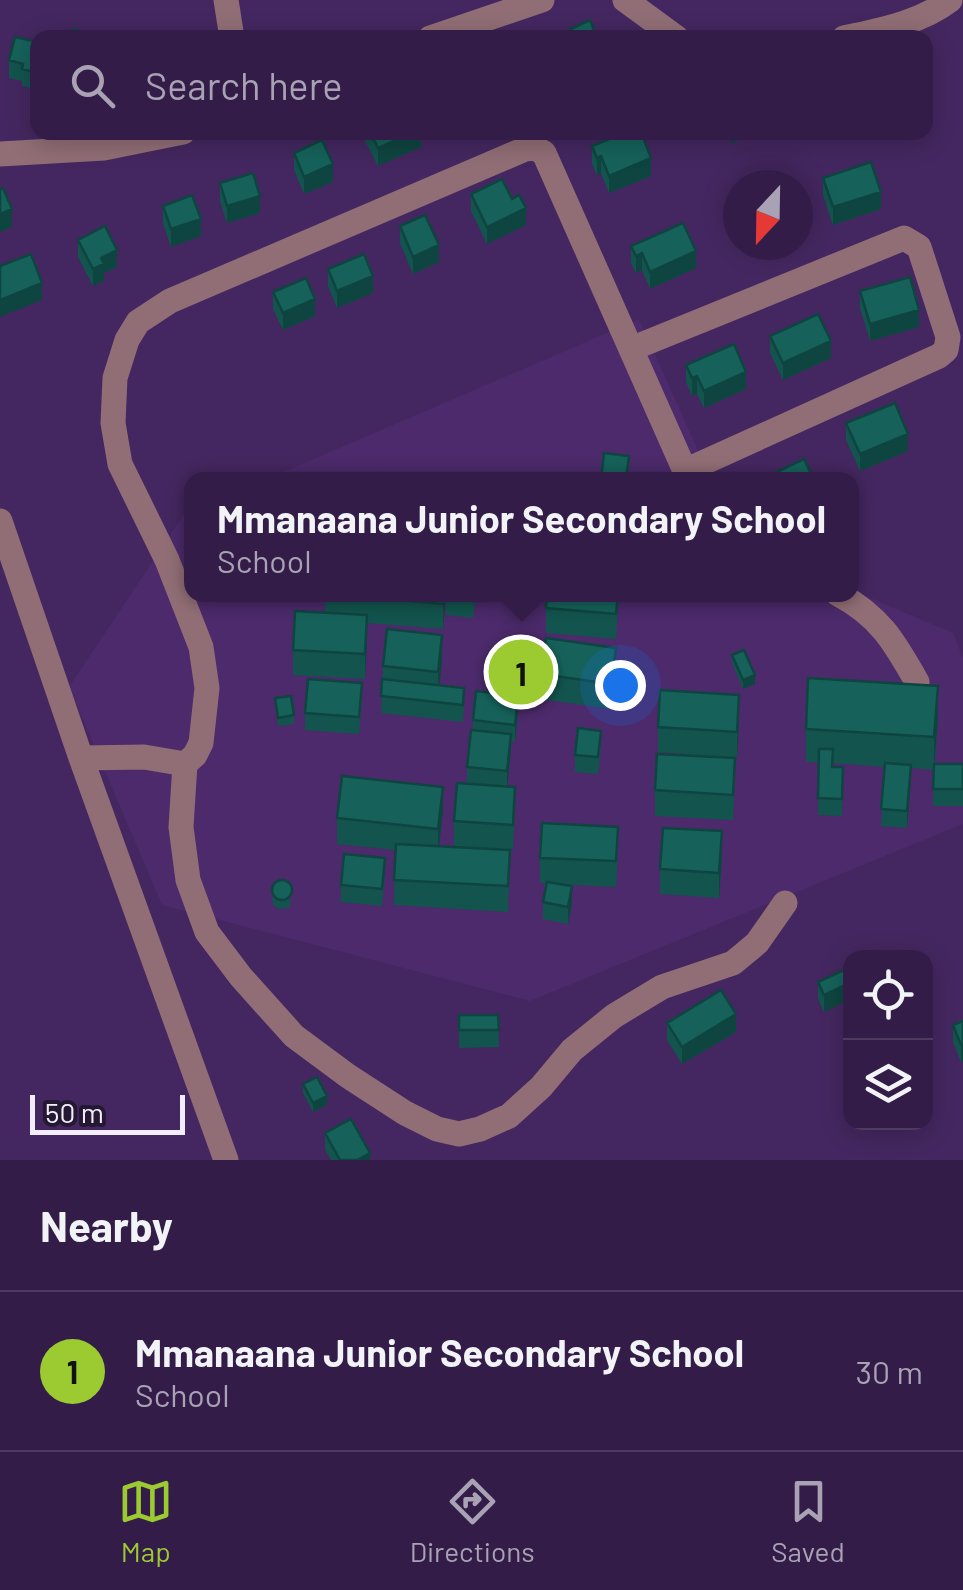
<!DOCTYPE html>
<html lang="en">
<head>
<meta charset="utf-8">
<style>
	:root { --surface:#331d48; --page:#3e2a52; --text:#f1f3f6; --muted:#a9a2b4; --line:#4e3b60; --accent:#9cca31 }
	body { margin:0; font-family:Barlow,sans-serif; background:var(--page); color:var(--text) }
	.controls { position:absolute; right:30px; bottom:30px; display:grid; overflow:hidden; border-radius:20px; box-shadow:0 5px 25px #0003 }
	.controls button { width:90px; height:90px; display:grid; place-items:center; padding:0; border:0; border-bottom:2px solid var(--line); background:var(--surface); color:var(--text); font:50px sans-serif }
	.compass { position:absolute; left:723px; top:170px; width:90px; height:90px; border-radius:50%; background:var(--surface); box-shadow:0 5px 25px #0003; rotate:202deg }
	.scale { position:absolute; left:30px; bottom:25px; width:155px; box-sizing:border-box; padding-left:10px; border:5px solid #f3edfb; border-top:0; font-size:28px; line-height:35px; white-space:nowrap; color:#f3edfb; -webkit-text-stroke:8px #251832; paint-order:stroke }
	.you { position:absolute; left:620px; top:685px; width:35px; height:35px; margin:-25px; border:8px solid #fff; border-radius:50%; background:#1a73e8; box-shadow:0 0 0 15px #1a73e833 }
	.badge { display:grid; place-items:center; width:65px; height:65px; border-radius:50%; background:var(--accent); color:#111; font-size:32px; font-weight:700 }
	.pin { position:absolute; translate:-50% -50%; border:5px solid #fff; box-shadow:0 2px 10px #0006 }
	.popup { position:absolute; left:184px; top:472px; width:675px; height:130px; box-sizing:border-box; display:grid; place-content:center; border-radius:20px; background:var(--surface); filter:drop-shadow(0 2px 8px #0005); font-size:32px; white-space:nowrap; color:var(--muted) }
	.popup b { font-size:38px; color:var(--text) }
	.popup::after { content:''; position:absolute; left:50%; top:100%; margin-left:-20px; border:20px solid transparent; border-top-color:var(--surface) }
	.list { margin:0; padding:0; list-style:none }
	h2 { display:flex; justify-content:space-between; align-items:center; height:130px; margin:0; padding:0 40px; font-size:42px }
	h2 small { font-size:32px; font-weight:400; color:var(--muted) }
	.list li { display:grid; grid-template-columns:65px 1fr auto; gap:30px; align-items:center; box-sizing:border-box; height:160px; padding:0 40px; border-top:2px solid var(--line) }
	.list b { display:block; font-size:38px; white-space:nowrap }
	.list p { margin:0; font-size:32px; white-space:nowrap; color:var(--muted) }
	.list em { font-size:32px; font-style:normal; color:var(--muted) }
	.icon { flex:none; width:55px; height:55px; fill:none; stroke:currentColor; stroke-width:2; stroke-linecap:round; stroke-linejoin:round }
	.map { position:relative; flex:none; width:963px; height:1160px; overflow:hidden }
	.search { position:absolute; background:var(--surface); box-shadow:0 5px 25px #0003; left:30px; right:30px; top:30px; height:110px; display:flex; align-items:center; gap:25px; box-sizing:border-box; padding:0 35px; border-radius:20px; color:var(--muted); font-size:38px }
	.sheet { height:290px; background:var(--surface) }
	nav { display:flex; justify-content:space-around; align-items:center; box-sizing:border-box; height:140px; border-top:2px solid var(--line); background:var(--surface); font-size:28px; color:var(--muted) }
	nav a { display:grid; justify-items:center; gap:5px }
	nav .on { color:var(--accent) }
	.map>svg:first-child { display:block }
</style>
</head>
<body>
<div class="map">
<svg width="963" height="1160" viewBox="0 0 963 1160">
	<rect width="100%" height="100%" fill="#442760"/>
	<!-- built -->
	<path fill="#4c2a6b" d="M639 319 711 479 265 480Z
		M191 511V594H851V590L953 633 963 658V824L530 1001 162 905 69 687 185 513Z"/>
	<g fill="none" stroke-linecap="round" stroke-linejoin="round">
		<!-- minor -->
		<path stroke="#916e75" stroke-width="25" d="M226 0 232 38
			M625 0 677 38
			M430 38 542 0
			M844 38C880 30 920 23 950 0
			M0 154 104 148 183 132
			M631 349 904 238 919 247 948 337 946 350 939 356 685 471
			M689 480 544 153 535 148 525 149 170 301 138 322 127 340 115 378 113 423 120 464 167 560 201 647 207 688 201 743 195 755 185 764 181 827 188 880 207 932 241 977 294 1036 348 1076 405 1113 437 1129 459 1134 480 1129 509 1116 541 1087 572 1050 614 1016 662 987 733 963 757 943 785 903
			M0 521 81 758 226 1160
			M838 594C880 616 895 643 917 682
			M81 758 144 757 185 764"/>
	</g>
	<!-- wall -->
	<path fill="#13544e" d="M38 42V90L22 86V81L9 78V60Z
		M362 132H421V147L378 166 362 135Z
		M592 146 651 176 609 193 601 173 597 175 592 164Z
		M294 153 333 182 304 194 294 170Z
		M823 178 881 209 833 225 823 195Z
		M220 183 260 213 227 223 220 201Z
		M471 194 526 225 487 244 471 211Z
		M738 198V245H754L740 251 726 220V203Z
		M163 206 201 236 171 247 163 223Z
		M400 226 439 262 413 274 400 243Z
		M78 240 117 267 104 273V281L93 286 78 257Z
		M631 246 696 268 650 289 642 270 636 273 631 263Z
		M328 269 373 293 337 308 328 286Z
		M860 291 919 327 870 341 860 308Z
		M273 292 315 316 283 330 273 309Z
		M770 336 831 358 783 380 770 353Z
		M686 365 746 389 704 408 697 394 692 396 686 382Z
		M846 423 908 451 860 471 846 440Z
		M325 594H446L443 629 367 623 365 679 293 675V650L325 613Z
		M446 594H476L473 618 446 615Z
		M619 594 616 639 546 633V608Z
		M732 655 755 684 743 689 732 663Z
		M442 661 439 685 464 705 463 722 381 713 383 666Z
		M616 673 611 709 541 699V674Z
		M275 698 294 715V724L278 726Z
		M362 700 359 734 305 730V713Z
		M518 713 515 742H511L507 786 515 812 513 850H510L508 912 394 905 395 850 337 844V818L443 812 439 846H454V821L467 784V767L473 731V720Z
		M938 719 935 764H963V806H933L934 770 911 768 907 828 881 826 885 767 833 763V767H843L842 816 818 815 819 762H806V729Z
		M739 720 737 758 658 752V727Z
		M601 748 598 774 575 772V755Z
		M735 783 733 820 655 816V790Z
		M618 853 616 887 556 884 572 904 568 924 543 919V902L546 883H540V858Z
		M722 857 719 898 660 894V869Z
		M385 875 382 906 341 902V885Z
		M272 887 292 902 288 908 279 909 273 905Z
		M850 973 824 1012 818 999V982Z
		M459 1015H498L499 1047 459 1048Z
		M963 1021V1061L961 1062 953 1042V1025Z
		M667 1023 736 1032 682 1064 667 1040Z
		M303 1084 327 1105 313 1112 303 1093Z
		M325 1133 370 1160H331L325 1150Z"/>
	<!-- shaded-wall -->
	<path fill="#0f4540" d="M415 132H421V147L378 166V148Z
		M731 132H756L731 144Z
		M601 156V173L597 175V158Z
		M651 158V176L609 193V176Z
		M333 164V182L304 194V177Z
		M881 192V209L833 225V207Z
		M260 196V213L227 223V206Z
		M526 208V225L487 244V227Z
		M12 209V227L0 232V214Z
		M201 219V236L171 247V229Z
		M439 245V262L413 274V257Z
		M740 245H754L740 251Z
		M117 250V267L104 273V281L93 286V269L101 258Z
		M696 251V268L650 289V272Z
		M642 253V270L636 273V256Z
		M373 276V293L337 308V291Z
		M42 283V300L0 317V300Z
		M315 299V316L283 330V313Z
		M919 310V327L870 341V324Z
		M831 341V358L783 380V363Z
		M746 372V389L704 408V391Z
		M697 376V394L692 396V378Z
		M908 434V451L860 471V454Z
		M443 594H446L443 629Z
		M367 615V641L365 679V654Z
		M442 635V661L438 698V672Z
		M616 648V673L611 709V684Z
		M755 675V684L743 689V680Z
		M938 686V719L934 770V737Z
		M739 695V720L737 758V732Z
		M518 696V713L515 742V725Z
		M511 734V751L507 789V771Z
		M911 765V782L907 828V811Z
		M443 787V812L438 855V829Z
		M722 831V857L719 898V873Z
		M572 886V904L568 924V907Z
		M850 983V1000L824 1012V995Z
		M736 1014V1032L682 1064V1047Z
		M963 1044V1061L961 1062V1045Z
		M327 1096V1105L313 1112V1103Z
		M370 1153V1160H357Z"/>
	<!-- building -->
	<path fill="#16625b" stroke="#0f4540" stroke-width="2.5" d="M590 20 597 38H552Z
		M74 29 79 31 82 38H64L65 34Z
		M15 37 38 42V73L22 69 23 64 9 60Z
		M370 132H415L378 148Z
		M626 132H641L651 158 609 176 601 156 597 158 592 146Z
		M322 140 333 164 304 177 294 153Z
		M871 162 881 192 833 207 823 178Z
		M253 173 260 196 227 206 220 183Z
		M502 179 512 199 519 195 526 208 487 227 471 194Z
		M3 188 12 209 0 214V190Z
		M192 195 201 219 171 229 163 206Z
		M738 198V230L726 203Z
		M425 215 439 245 413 257 400 226Z
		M683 223 696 251 650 272 642 253 636 256 631 246Z
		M105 226 117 250 101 258 104 264 93 269 78 240Z
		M31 254 42 283 0 300V266Z
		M364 254 373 276 337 291 328 269Z
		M910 277 919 310 870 324 860 291Z
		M306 278 315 299 283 313 273 292Z
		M818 314 831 341 783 363 770 336Z
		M734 344 746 372 704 391 697 376 692 378 686 365Z
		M895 403 908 434 860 454 846 423Z
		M604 453 629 456 626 480H601Z
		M804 459 814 480H760Z
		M378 473 407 475V480H377Z
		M356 475 373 476V480H355Z
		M334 594H443V604Z
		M446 594H474L473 601 446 598Z
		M547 594H618L616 614 546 608Z
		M295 611 367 615 365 654 293 650Z
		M387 629 442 635 438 672 383 666Z
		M546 638 616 648 611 684 541 674Z
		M744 650 755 675 743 680 732 655Z
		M808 678 938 686 934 737 806 729Z
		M308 679 362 683 359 717 305 713Z
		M382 679 464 688 463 705 381 696Z
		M660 690 739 695 737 732 658 727Z
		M476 691 518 696 515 725 473 720Z
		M291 696 294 715 278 718 275 698Z
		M578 728 601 731 598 757 575 755Z
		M471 730 511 734 507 771 467 767Z
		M819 749H833L832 767H843L842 799 818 798Z
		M657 754 735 758 733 795 655 790Z
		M885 763 911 765 907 811 881 809Z
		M934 764H963V789H933Z
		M342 776 443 787 438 829 337 818Z
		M457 783 515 787 513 825 454 821Z
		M542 823 618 827 616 861 540 858Z
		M663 828 722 831 719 873 660 869Z
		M396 844 510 850 508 886 394 880Z
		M344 854 385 858 382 889 341 885Z
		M272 890a10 10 0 1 1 20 0a10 10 0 1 1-20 0Z
		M547 882 572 886 568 907 543 902Z
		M848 968 850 973V983L824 995 818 982Z
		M721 990 736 1014 682 1047 667 1023Z
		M459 1015H498L499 1030H459Z
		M963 1021V1044L961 1045 953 1025Z
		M317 1077 327 1096 313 1103 303 1084Z
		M351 1119 370 1153 357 1160H340L325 1133Z"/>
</svg>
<div class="controls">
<button><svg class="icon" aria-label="locate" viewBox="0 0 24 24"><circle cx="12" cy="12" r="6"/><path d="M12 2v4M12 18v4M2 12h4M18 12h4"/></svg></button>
<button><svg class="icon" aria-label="layers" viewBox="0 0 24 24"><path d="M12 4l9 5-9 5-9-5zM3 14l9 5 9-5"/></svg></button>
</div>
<svg class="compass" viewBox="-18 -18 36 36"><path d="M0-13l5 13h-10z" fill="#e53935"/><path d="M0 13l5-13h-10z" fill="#a9a2b4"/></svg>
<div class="scale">50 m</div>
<div class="you"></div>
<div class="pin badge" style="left:521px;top:672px">1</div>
<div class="popup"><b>Mmanaana Junior Secondary School</b>School</div>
<div class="search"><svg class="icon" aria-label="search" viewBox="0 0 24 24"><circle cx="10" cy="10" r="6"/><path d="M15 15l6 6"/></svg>Search here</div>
</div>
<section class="sheet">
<h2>Nearby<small></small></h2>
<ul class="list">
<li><span class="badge">1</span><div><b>Mmanaana Junior Secondary School</b><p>School</p></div><em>30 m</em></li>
</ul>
</section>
<nav>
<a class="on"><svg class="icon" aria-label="map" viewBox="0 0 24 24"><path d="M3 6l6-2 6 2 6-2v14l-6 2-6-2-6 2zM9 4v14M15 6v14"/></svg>Map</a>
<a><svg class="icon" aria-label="directions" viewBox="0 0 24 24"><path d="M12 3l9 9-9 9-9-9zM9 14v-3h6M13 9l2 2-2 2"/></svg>Directions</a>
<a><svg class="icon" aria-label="saved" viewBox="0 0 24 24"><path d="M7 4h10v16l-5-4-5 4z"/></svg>Saved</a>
</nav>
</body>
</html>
